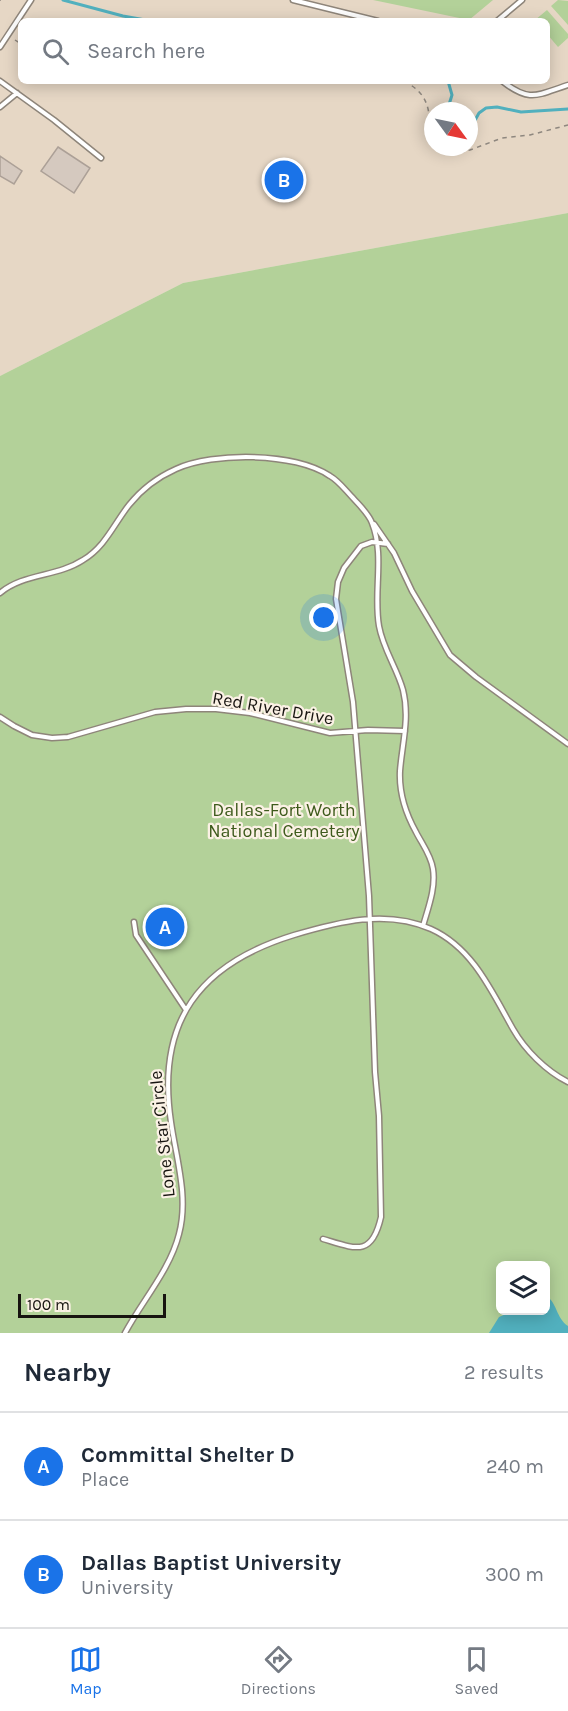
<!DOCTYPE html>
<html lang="en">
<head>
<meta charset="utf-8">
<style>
	:root { --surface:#fff; --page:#f2f2f3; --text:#1f2937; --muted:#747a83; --line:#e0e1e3; --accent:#1a73e8 }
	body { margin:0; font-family:Karla,sans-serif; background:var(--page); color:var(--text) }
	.controls { position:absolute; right:18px; bottom:18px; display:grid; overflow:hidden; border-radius:9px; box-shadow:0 3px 15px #0003 }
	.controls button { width:54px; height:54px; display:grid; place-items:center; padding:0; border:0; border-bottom:2px solid var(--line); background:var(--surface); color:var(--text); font:30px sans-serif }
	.compass { position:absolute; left:424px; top:102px; width:54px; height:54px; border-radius:50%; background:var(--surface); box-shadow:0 3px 15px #0003; rotate:123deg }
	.scale { position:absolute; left:18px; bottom:15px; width:148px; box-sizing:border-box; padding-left:6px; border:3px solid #171410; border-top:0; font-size:16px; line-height:21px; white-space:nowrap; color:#171410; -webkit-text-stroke:4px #fbf1e5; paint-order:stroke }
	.you { position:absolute; left:324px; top:618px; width:21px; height:21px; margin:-15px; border:4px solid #fff; border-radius:50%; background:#1a73e8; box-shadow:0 0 0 9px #1a73e833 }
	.badge { display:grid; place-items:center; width:39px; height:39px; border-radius:50%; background:var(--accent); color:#fff; font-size:20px; font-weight:700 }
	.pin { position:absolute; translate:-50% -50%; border:3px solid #fff; box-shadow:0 2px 6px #0006 }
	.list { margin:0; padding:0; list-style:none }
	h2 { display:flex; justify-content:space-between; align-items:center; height:78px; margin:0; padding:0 24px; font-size:26px }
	h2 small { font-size:20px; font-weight:400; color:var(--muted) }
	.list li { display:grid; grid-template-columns:39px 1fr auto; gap:18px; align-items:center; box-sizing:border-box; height:108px; padding:0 24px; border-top:2px solid var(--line) }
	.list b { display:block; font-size:22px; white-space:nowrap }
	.list p { margin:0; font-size:20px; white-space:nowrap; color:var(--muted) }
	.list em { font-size:20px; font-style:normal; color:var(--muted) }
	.icon { flex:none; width:33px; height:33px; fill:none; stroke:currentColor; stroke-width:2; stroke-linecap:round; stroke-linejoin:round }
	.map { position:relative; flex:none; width:568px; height:1333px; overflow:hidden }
	.search { position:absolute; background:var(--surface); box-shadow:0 3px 15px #0003; left:18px; right:18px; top:18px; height:66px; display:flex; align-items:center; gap:15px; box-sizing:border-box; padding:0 21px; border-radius:9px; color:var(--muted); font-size:22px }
	.sheet { height:294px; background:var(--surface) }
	nav { display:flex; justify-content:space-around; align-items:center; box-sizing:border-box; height:84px; border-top:2px solid var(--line); background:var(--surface); font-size:16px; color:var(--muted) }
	nav a { display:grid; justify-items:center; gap:3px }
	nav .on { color:var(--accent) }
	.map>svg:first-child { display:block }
</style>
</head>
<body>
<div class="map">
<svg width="568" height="1333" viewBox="0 0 568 1333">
	<rect width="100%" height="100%" fill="#eee4d8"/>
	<!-- built -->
	<path fill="#e6d7c5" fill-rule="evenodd" d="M0 0H568V213L183 283 0 376ZM21 21H547V81H21ZM433 111H469V147H433Z"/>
	<!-- green -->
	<path fill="#b3d199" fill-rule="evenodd" d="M373 0H493L469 20Z
		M558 0 568 1V25L551 6Z
		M547 10 568 34V38L558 47 547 34V21L535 20Z
		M568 213V1333H0V376L183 283ZM500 1266H546V1310H500Z"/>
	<!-- water -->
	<path fill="#51b0be" d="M546 1296C557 1302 556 1318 568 1326V1333H489L499 1317 513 1311 546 1310Z"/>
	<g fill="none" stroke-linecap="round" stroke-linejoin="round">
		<!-- stream -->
		<path stroke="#51b0be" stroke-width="3" d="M63 0 123 16 151 21
			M447 111 452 95 448 81
			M469 131 479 113 486 108 497 107 521 112 568 109"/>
	</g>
	<!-- building -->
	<path fill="#d5c9bf" stroke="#aca097" stroke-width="1.5" d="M58 147 90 168 74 193 41 171Z
		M0 156 22 171 14 184 0 176Z
		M160 918 173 919V921H176V932H173V935H158V932H155V922H160Z"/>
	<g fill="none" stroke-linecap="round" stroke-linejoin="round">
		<defs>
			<path id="lane" d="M293 0 378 21
				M497 21 522 0
				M0 47 31 0
				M0 81 54 120 101 158
				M502 81C530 103 537 95 568 85
				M0 107 17 93
				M374 524 394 553 412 591 450 655 476 677 568 744
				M0 593C24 573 57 577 83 560 105 547 114 524 129 505 141 490 158 477 176 469 213 452 295 452 330 476 339 481 346 491 353 498 359 505 369 514 372 523 385 556 373 592 379 626 383 649 397 668 403 690 410 718 402 744 400 771 399 792 406 814 416 832 422 844 431 855 433 869 436 888 428 908 423 926
				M0 717 14 726 32 735 52 738 68 737 155 712 186 709H216L250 713 330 733 368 730 405 731
				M134 922 136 935 186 1010
				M323 1239C356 1249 372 1257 381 1217L379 1116 375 1072 369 896 353 702 336 599 338 582 344 568 361 546 372 542 388 544
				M125 1333C142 1301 170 1270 179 1234 189 1197 176 1158 171 1122 156 1022 199 964 294 935 338 922 386 909 431 929 473 948 492 992 513 1029 525 1050 546 1071 568 1082"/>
		</defs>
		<!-- lane casing -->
		<use href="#lane" stroke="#8e857a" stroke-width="7"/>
		<!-- path -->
		<path stroke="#8e877f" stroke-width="1.5" stroke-dasharray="4.5 4.5" stroke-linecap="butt" d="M0 1V0
			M15 40 21 44
			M404 81C432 96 427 110 433 137
			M443 147 458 153 470 150 502 138 530 135 568 125"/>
		<!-- lane -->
		<use href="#lane" stroke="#fff" stroke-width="4"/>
	</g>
	<g text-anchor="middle" stroke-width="4.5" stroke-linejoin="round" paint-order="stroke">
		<!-- street labels -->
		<g font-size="18" fill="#171410" stroke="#fbf1e5">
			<text transform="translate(273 708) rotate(10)" y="6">Red River Drive</text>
			<text transform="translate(162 1134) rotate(-96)" y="6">Lone Star Circle</text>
		</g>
		<!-- park labels -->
		<g font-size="18" fill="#3d5a1b" stroke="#fbf1e5">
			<text x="284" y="816">Dallas-Fort Worth<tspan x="284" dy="21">National Cemetery</tspan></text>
		</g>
	</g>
</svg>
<div class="controls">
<button><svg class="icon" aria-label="layers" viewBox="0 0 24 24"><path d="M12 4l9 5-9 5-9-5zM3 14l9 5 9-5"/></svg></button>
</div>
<svg class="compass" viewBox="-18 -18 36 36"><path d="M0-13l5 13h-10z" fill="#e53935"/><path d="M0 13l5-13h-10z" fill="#747a83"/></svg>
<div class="scale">100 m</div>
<div class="you"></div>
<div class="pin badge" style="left:165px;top:927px">A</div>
<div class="pin badge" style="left:284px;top:180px">B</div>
<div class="search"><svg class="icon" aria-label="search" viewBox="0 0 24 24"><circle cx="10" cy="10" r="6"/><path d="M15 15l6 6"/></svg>Search here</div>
</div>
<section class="sheet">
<h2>Nearby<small>2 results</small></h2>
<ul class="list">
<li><span class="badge">A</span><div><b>Committal Shelter D</b><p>Place</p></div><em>240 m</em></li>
<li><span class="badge">B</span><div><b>Dallas Baptist University</b><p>University</p></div><em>300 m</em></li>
</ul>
</section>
<nav>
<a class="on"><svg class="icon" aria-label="map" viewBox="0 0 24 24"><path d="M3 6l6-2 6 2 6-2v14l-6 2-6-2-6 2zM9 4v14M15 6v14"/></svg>Map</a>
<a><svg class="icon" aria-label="directions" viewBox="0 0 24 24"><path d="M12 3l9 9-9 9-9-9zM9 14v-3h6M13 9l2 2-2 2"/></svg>Directions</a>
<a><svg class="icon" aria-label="saved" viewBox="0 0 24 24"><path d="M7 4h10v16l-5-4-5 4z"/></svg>Saved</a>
</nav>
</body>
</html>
